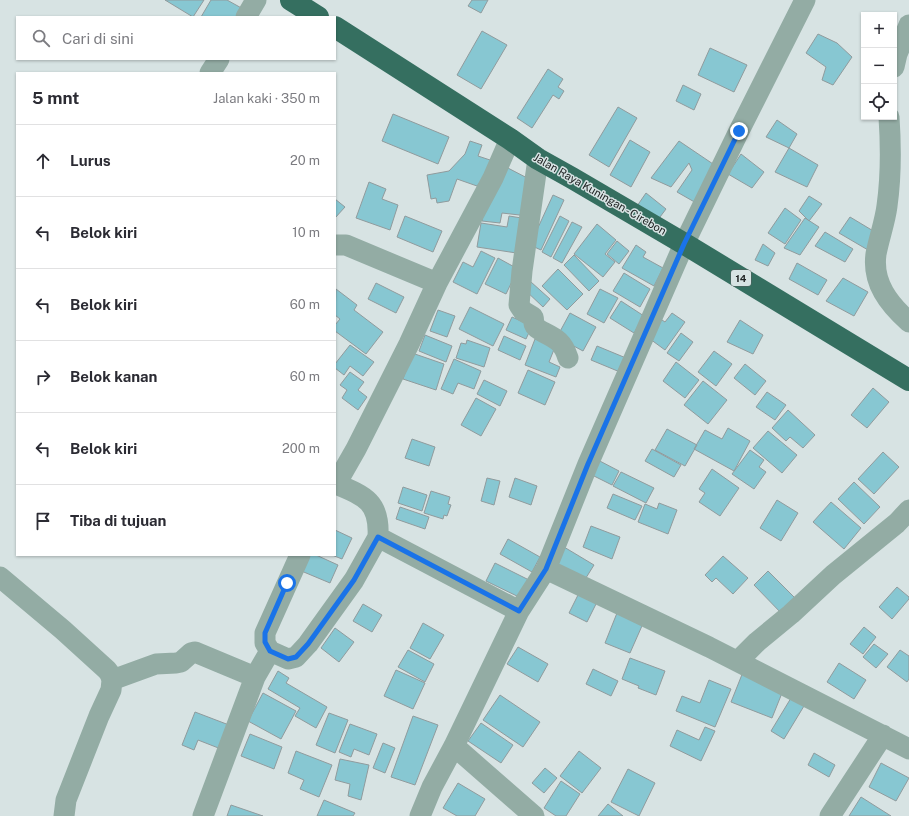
<!DOCTYPE html>
<html lang="id">
<head>
<meta charset="utf-8">
<style>
	:root { --surface:#fff; --page:#f2f2f3; --text:#2b2b33; --muted:#7c7c81; --line:#e1e1e2 }
	body { margin:0; font-family:"Public Sans",sans-serif; background:var(--page); color:var(--text) }
	.controls { position:absolute; right:12px; top:12px; display:grid; overflow:hidden; border-radius:0px; box-shadow:0 1px 3px #0004 }
	.controls button { width:36px; height:36px; display:grid; place-items:center; padding:0; border:0; border-bottom:1px solid var(--line); background:var(--surface); color:var(--text); font:20px sans-serif }
	.stop { position:absolute; width:12px; height:12px; margin:-9px; border:3px solid #1a73e8; border-radius:50%; background:#fff }
	.stop.end { background:#1a73e8; border-color:#fff; box-shadow:0 1px 4px #0008 }
	.list { margin:0; padding:0; list-style:none }
	h2 { display:flex; justify-content:space-between; align-items:center; height:52px; margin:0; padding:0 16px; font-size:17px }
	h2 small { font-size:13px; font-weight:400; color:var(--muted) }
	.list li { display:grid; grid-template-columns:26px 1fr auto; gap:12px; align-items:center; box-sizing:border-box; height:72px; padding:0 16px; border-top:1px solid var(--line) }
	.list b { display:block; font-size:15px; white-space:nowrap }
	.list em { font-size:13px; font-style:normal; color:var(--muted) }
	.icon { flex:none; width:22px; height:22px; fill:none; stroke:currentColor; stroke-width:2; stroke-linecap:round; stroke-linejoin:round }
	.map { position:relative; flex:none; width:909px; height:816px; overflow:hidden }
	.search { position:absolute; background:var(--surface); box-shadow:0 1px 3px #0004; left:16px; top:16px; width:320px; height:44px; display:flex; align-items:center; gap:10px; box-sizing:border-box; padding:0 14px; border-radius:0px; color:var(--muted); font-size:15px }
	.panel { position:absolute; background:var(--surface); box-shadow:0 1px 3px #0004; left:16px; top:72px; width:320px; height:484px; border-radius:0px }
	.map>svg:first-child { display:block }
</style>
</head>
<body>
<div class="map">
<svg width="909" height="816" viewBox="0 0 909 816">
	<rect width="100%" height="100%" fill="#d7e3e3"/>
	<!-- building -->
	<path fill="#87c7d2" stroke="#909b9d" d="M165 0H204L193 17Z
		M211 0H227L245 10 241 17H201Z
		M472 0H488L481 13 468 6Z
		M482 31 507 45 481 89 457 75Z
		M818 34 837 43 852 57 833 85 822 80 826 67 806 53Z
		M710 48 747 65 734 92 698 75Z
		M548 69 563 79 558 87 564 91 559 99 553 95 532 128 517 118Z
		M683 85 701 94 694 110 676 101Z
		M618 107 637 118 609 167 589 155Z
		M393 114 449 137 438 164 382 141Z
		M777 120 797 134 789 148 766 137Z
		M630 140 650 152 631 187 610 175Z
		M470 141 482 145 478 156 496 162 477 186 457 179 449 201 437 203 436 198 431 199 427 175 449 171 465 154Z
		M679 141 716 166 698 204 677 192 692 170 689 163 671 187 651 178Z
		M789 148 818 165 807 187 775 172Z
		M741 154 764 172 752 188 728 174Z
		M504 166 533 181 528 216 502 213 500 223 482 221 484 204Z
		M369 182 386 189 382 199 398 205 390 230 356 218Z
		M646 193 666 209 657 221 637 206Z
		M553 195 564 200 541 250 530 245Z
		M809 196 822 204 809 221 799 211Z
		M335 199 345 207 335 218Z
		M785 208 801 220 785 244 768 233Z
		M405 216 442 231 433 252 397 237Z
		M509 216 528 219 523 254 477 247 481 223 507 227Z
		M560 216 569 221 551 257 542 252Z
		M850 217 875 232 868 250 839 233Z
		M805 218 819 227 800 255 784 248Z
		M572 222 582 227 562 263 553 258Z
		M597 224 616 240 605 254 615 262 603 277 574 254Z
		M825 232 853 249 845 262 815 246Z
		M617 241 629 251 619 264 607 254Z
		M763 244 775 253 768 266 755 260Z
		M636 245 646 252 643 257 663 268 654 286 622 268Z
		M481 251 495 258 477 294 453 282 463 262 473 267Z
		M574 255 599 281 589 291 564 265Z
		M498 258 518 269 506 294 485 284Z
		M797 263 827 280 818 295 789 279Z
		M558 269 583 294 567 310 542 286Z
		M624 273 650 289 640 307 613 291Z
		M843 278 868 292 854 316 826 301Z
		M531 282 550 299 543 307 524 289Z
		M376 283 404 297 396 313 368 299Z
		M336 289 357 305 354 310 383 332 366 354 335 331V325L340 319 335 315Z
		M600 289 618 298 604 323 587 314Z
		M621 301 644 316 634 333 610 318Z
		M470 307 504 324 493 346 459 329Z
		M438 310 455 316 447 337 430 331Z
		M570 313 596 327 583 351 557 337Z
		M672 313 685 322 665 350 646 336 659 318 665 322Z
		M512 317 532 326 526 339 506 330Z
		M740 320 763 335 753 354 727 342Z
		M681 333 693 342 679 361 667 353Z
		M425 335 452 346 446 362 419 351Z
		M504 336 526 346 520 360 498 350Z
		M535 339 555 347 549 362 560 367 556 377 525 365Z
		M467 340 490 348 484 367 456 358 461 343 466 344Z
		M350 345 374 362 363 376 350 366 344 375 335 368V364Z
		M597 346 626 358 620 372 591 360Z
		M714 351 732 364 716 386 698 372Z
		M412 353 444 364 436 390 403 379Z
		M454 359 481 371 474 389 458 383 453 394 441 389Z
		M676 362 699 380 685 398 663 381Z
		M745 364 766 381 755 395 734 378Z
		M528 370 555 382 545 405 518 393Z
		M350 372 364 382 358 390 367 397 358 410 342 398 347 390 340 385Z
		M484 380 507 391 500 406 477 394Z
		M703 381 727 400 708 424 684 405Z
		M873 388 889 402 867 428 851 415Z
		M767 392 786 405 775 420 756 407Z
		M476 398 496 409 481 436 461 425Z
		M788 410 815 435 803 448 790 437 786 441 772 428Z
		M728 428 750 441 734 471 694 449 705 430 722 439Z
		M667 429 697 445 685 466 655 450Z
		M768 431 797 455 782 473 753 448Z
		M412 439 435 447 429 466 405 458Z
		M652 449 681 465 674 477 645 461Z
		M750 450 764 460 759 467 766 472 754 489 732 474Z
		M883 452 899 467 874 494 858 479Z
		M594 458 619 471 612 485 586 472Z
		M712 469 739 488 720 516 699 502 705 493 699 489Z
		M621 472 654 488 646 503 613 486Z
		M487 478 500 481 494 505 481 501Z
		M515 478 537 486 531 505 509 497Z
		M854 482 880 507 864 524 838 499Z
		M403 487 427 495 422 511 398 503Z
		M431 491 450 497 448 504 451 505 447 516 444 515 443 519 424 513Z
		M613 494 642 506 635 520 607 508Z
		M777 500 798 513 781 541 760 528Z
		M831 502 861 528 844 549 813 522Z
		M659 503 677 510 668 534 638 522 645 504 657 509Z
		M400 507 429 517 425 529 396 519Z
		M591 526 620 537 612 559 583 547Z
		M335 530 352 538 342 559 332 555H335Z
		M508 539 540 557 532 572 500 554Z
		M564 547 594 565 584 581 554 563Z
		M306 555H316L338 565 330 583 299 570Z
		M723 556 748 578 733 594 716 578 712 582 705 575Z
		M495 563 529 580 521 598 486 581Z
		M768 571 799 602 784 616 754 585Z
		M897 587 909 597V599L892 619 879 607Z
		M581 589 599 598 587 622 569 613Z
		M363 604 382 615 372 632 353 621Z
		M619 608 645 619 630 653 605 643Z
		M423 623 444 635 430 659 410 648Z
		M864 627 876 637 863 654 850 644Z
		M335 628 354 642 339 662 321 648Z
		M874 644 888 654 876 668 863 657Z
		M518 647 548 664 538 682 507 664Z
		M408 650 434 664 425 682 398 667Z
		M900 650 909 656V679L907 682 887 667Z
		M630 658 665 671 656 695 638 688 639 686 622 679Z
		M839 663 866 680 854 699 827 682Z
		M593 669 618 681 611 696 586 684Z
		M396 670 425 683 413 709 384 696Z
		M278 671 289 678 286 683 327 707 316 728 295 716 300 708 268 689Z
		M743 672 784 688 772 718 731 702Z
		M709 680 731 689 715 727 676 711 682 696 700 703Z
		M263 693 296 711 281 739 248 721Z
		M500 695 540 722 523 747 483 720Z
		M791 698 804 706 784 739 771 731Z
		M195 712 229 725 221 749 198 740 194 750 182 745Z
		M329 713 348 720 335 753 316 745Z
		M413 716 438 725 415 785 391 777Z
		M481 723 513 745 501 763 468 741Z
		M350 724 377 734 369 755 354 749 351 757 339 752Z
		M705 727 715 731 701 761 670 746 677 730 699 740Z
		M250 734 282 747 274 769 241 756Z
		M383 743 395 748 385 773 373 768Z
		M296 751 332 765 319 797 300 789 304 780 288 773Z
		M579 751 601 768 582 793 560 776Z
		M814 753 835 765 829 777 808 765Z
		M340 759 369 765 361 800 348 796 350 784 335 780Z
		M881 763 909 778 896 801 869 787Z
		M545 768 557 778 544 793 532 783Z
		M628 769 655 783 639 816 611 802Z
		M561 781 580 794 566 816H556L544 808Z
		M458 783 485 799 475 816H457L443 808Z
		M861 797 891 816H849Z
		M324 800 355 813 353 816H317Z
		M608 804 623 816H598Z
		M231 805 263 816H227Z"/>
	<g fill="none" stroke-linecap="round" stroke-linejoin="round">
		<!-- minor -->
		<path stroke="#93aca4" stroke-width="21" d="M246 17 256 0
			M894 67 897 54 909 25
			M210 73 219 59
			M889 117C891 146 891 177 887 206 885 222 879 238 876 254 872 283 889 304 909 322
			M538 159 522 271 519 305 523 311 533 317C534 320 533 323 535 326 537 329 540 330 543 332 557 339 563 342 568 358
			M335 245H346L437 283
			M378 537C380 502 365 496 336 484L356 449 409 344 437 283 493 178 510 139
			M300 555 265 633V643L270 651 288 659 296 657 308 644 354 580 378 537 519 611
			M546 569 709 647 909 749
			M0 577 63 630 107 670 110 674 112 680 111 690 99 716 66 800 64 816
			M738 661 757 642 791 614 833 575 897 523 909 510
			M112 680 156 664 176 663 181 662 191 653 195 652 255 677
			M454 746 534 816
			M203 816 255 677 270 651
			M420 816 432 787 454 746 519 611 546 569 588 464 684 244 739 131 805 0
			M830 816 883 735"/>
		<!-- highway -->
		<path stroke="#356f60" stroke-width="22" d="M291 0 318 17
			M335 27 510 139 538 159 572 178 688 246 909 380"/>
	</g>
	<g fill="none" stroke-linecap="round" stroke-linejoin="round">
		<!-- route -->
		<path stroke="#1a73e8" stroke-width="5" d="M287 583 265 633V642L270 651 288 659 296 657 308 644 354 580 378 537 519 611 546 569 588 464 684 244 739 131"/>
	</g>
	<g text-anchor="middle" stroke-width="3" stroke-linejoin="round" paint-order="stroke">
		<!-- shield labels -->
		<rect fill="#d7e3e3" stroke="#575d5d" stroke-width="1" x="731" y="270" width="20" height="16" rx="3"/>
		<g font-size="10" font-weight="bold" fill="#202424">
			<text x="741" y="282">14</text>
		</g>
		<!-- street labels -->
		<g font-size="11" fill="#202424" stroke="#d7e3e3">
			<text transform="translate(600 194) rotate(30)" y="4">Jalan Raya Kuningan - Cirebon</text>
		</g>
	</g>
</svg>
<div class="controls">
<button>+</button>
<button>−</button>
<button><svg class="icon" aria-label="locate" viewBox="0 0 24 24"><circle cx="12" cy="12" r="6"/><path d="M12 2v4M12 18v4M2 12h4M18 12h4"/></svg></button>
</div>
<div class="stop" style="left:287px;top:583px"></div>
<div class="stop end" style="left:739px;top:131px"></div>
<div class="search"><svg class="icon" aria-label="search" viewBox="0 0 24 24"><circle cx="10" cy="10" r="6"/><path d="M15 15l6 6"/></svg>Cari di sini</div>
<section class="panel">
<h2>5 mnt<small>Jalan kaki · 350 m</small></h2>
<ul class="list">
<li><svg class="icon" aria-label="ahead" viewBox="0 0 24 24"><path d="M12 20V5M6 11l6-6 6 6"/></svg><div><b>Lurus</b></div><em>20 m</em></li>
<li><svg class="icon" aria-label="left" viewBox="0 0 24 24"><path d="M17 20v-9H6M10 6l-5 5 5 5"/></svg><div><b>Belok kiri</b></div><em>10 m</em></li>
<li><svg class="icon" aria-label="left" viewBox="0 0 24 24"><path d="M17 20v-9H6M10 6l-5 5 5 5"/></svg><div><b>Belok kiri</b></div><em>60 m</em></li>
<li><svg class="icon" aria-label="right" viewBox="0 0 24 24"><path d="M7 20v-9h11M14 6l5 5-5 5"/></svg><div><b>Belok kanan</b></div><em>60 m</em></li>
<li><svg class="icon" aria-label="left" viewBox="0 0 24 24"><path d="M17 20v-9H6M10 6l-5 5 5 5"/></svg><div><b>Belok kiri</b></div><em>200 m</em></li>
<li><svg class="icon" aria-label="arrive" viewBox="0 0 24 24"><path d="M6 21V4h12l-3 4 3 4H6"/></svg><div><b>Tiba di tujuan</b></div></li>
</ul>
</section>
</div>
</body>
</html>
